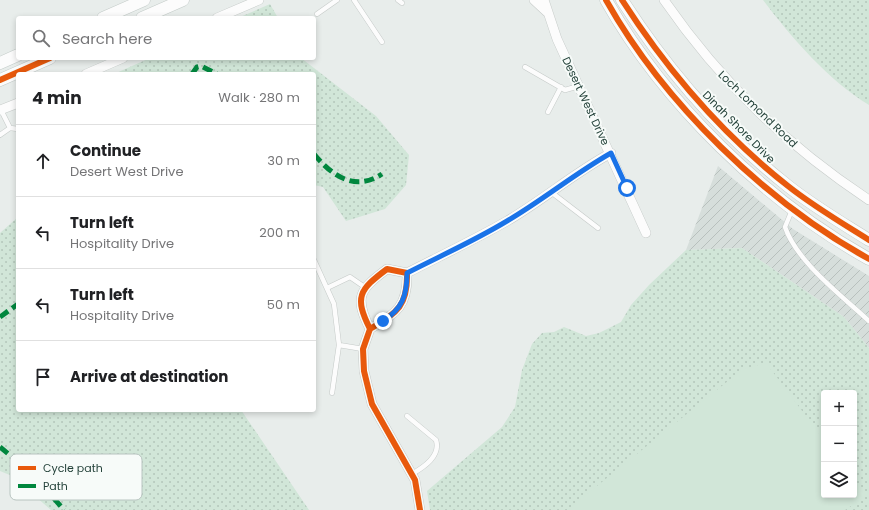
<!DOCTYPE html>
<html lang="en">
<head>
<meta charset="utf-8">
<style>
	:root { --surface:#fff; --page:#f2f2f2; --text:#202124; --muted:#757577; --line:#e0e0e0 }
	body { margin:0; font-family:Poppins,sans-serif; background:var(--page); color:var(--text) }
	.controls { position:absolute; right:12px; bottom:12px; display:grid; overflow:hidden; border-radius:4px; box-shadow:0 2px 6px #0003 }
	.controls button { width:36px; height:36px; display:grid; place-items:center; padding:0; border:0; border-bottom:1px solid var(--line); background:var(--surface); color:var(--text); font:20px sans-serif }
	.stop { position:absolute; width:12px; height:12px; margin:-9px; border:3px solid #1a73e8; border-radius:50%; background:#fff }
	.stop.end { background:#1a73e8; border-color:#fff; box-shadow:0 1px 4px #0008 }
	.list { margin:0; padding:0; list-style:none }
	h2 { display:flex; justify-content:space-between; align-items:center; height:52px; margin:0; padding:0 16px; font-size:17px }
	h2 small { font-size:13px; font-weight:400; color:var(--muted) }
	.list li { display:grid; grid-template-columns:26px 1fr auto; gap:12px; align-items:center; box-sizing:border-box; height:72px; padding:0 16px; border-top:1px solid var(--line) }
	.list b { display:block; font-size:15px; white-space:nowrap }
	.list p { margin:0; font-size:13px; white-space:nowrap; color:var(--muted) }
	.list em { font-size:13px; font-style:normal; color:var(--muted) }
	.icon { flex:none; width:22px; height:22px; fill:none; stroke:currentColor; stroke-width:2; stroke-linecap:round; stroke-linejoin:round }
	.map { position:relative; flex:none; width:869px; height:510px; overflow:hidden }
	.search { position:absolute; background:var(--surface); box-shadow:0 2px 6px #0003; left:16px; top:16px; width:300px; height:44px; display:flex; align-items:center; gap:10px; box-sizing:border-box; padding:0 14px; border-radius:4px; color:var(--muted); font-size:15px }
	.panel { position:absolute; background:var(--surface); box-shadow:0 2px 6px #0003; left:16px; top:72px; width:300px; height:340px; border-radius:4px }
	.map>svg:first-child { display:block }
</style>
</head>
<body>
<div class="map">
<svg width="869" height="510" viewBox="0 0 869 510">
	<defs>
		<pattern id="industrial-furrows" width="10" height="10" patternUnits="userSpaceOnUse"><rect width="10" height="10" fill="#d6dedb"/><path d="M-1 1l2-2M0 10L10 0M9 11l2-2" fill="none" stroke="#b8c0bd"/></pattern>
		<pattern id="grass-dots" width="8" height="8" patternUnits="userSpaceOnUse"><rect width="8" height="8" fill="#d1e6d8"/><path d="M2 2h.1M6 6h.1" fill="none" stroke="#b3c6ba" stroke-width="1.8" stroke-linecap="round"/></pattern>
	</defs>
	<rect width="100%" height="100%" fill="#e8edeb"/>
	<!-- industrial -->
	<path fill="url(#industrial-furrows)" d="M718 166 793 229 869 276V348L844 317 742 248 686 250Z"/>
	<!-- grass -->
	<path fill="url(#grass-dots)" fill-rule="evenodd" d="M763 0H869V105C829 81 791 37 763 0Z
		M270 4 278 18H238Z
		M150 58H301L376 116 409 155 406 185 385 209 346 221 323 187 314 185V74H114Z
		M18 217V410H241L309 510H51L12 476 0 471V233Z
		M742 248 844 317 869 348V510H430L427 491 502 427 515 407 522 370 532 344 542 333 554 332 564 327 586 336 599 333 621 322 631 305 649 285 686 250ZM824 393H854V495H824Z"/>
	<!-- pitch -->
	<path fill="#d1e6d8" d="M766 363 824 440V495H854V480L866 496 845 510H567L743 369Z"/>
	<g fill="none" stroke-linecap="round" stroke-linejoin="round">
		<defs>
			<path id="service" d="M354 0 382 42
				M398 0 402 3
				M317 14 337 0
				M525 67 565 90 579 86
				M1 110 10 128 18 129
				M548 112 561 87
				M0 135 10 128
				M551 192 598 228
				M792 210 785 227C797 262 841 295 869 321
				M314 260 334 304 339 345 332 393
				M327 288 350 277 366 288
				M339 345 363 349
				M407 416 436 440C441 456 424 467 412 474"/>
			<path id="minor" d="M534 0 548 13
				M544 0 557 39 646 233
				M664 0C720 81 786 145 869 200
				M217 18 259 0
				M86 74 123 58
				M0 110 18 103
				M407 273C440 256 474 240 507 221 543 200 574 173 611 153
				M370 329C354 297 359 290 387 269L407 273C408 307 396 313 370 329L363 349 364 371 372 404 415 480 420 510"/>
			<path id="secondary" d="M606 0C664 103 766 202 869 259
				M622 0C667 70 722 134 788 186 813 206 842 223 869 240
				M103 18 144 0
				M142 18 183 0
				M0 63 18 55
				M0 80 50 58"/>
		</defs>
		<!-- service casing -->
		<use href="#service" stroke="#c5cac8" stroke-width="5.5"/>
		<!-- minor casing -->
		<use href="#minor" stroke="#c5cac8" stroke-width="10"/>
		<!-- secondary casing -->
		<use href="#secondary" stroke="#c3cbc8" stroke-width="13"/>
		<!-- service -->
		<use href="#service" stroke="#fcfcfc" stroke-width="4.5"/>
		<!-- minor -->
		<use href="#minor" stroke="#fcfcfc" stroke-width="9"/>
		<!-- secondary -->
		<use href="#secondary" stroke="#fcfcfc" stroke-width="12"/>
		<!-- quiet -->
		<path stroke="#00873e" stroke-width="5" stroke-dasharray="10 5" stroke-linecap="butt" d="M192 74 197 67 201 66 217 74
			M314 154C332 176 355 192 382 174
			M0 317 18 304
			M0 447 33 474 64 510"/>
		<defs>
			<path id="cycleway" d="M606 0C664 103 766 202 869 259
				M622 0C667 70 722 134 788 186 813 206 842 223 869 240
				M0 80 50 58
				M370 329C354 297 359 290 387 269L407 273C408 307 396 313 370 329L363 349 364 371 372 404 415 480 420 510"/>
		</defs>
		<!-- cycleway casing -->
		<use href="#cycleway" stroke="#f7fbf9" stroke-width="8"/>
		<!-- cycleway -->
		<use href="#cycleway" stroke="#e8590c" stroke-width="6"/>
	</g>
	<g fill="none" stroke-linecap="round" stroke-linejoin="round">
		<!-- route -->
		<path stroke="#1a73e8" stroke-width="5" d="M383 321C402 309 407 296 407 273 440 256 474 241 507 221 543 200 574 174 611 153L627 188"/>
	</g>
	<g text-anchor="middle" stroke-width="4" stroke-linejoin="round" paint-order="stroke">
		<!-- street labels -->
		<g font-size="11" fill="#24423a" stroke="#f7fbf9">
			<text transform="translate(586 101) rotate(65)" y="4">Desert West Drive</text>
			<text transform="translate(758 109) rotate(44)" y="4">Loch Lomond Road</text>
			<text transform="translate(739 127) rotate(45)" y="4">Dinah Shore Drive</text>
		</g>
	</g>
	<!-- legend -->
	<rect x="10" y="454" width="132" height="46" rx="6" fill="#f7fbf9" stroke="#b8c4c0" stroke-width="1"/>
	<rect x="18" y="466" width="18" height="4" fill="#e8590c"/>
	<rect x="18" y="484" width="18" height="4" fill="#00873e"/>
	<g font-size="11" fill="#24423a">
		<text x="43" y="472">Cycle path</text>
		<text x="43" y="490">Path</text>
	</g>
</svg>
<div class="controls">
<button>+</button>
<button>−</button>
<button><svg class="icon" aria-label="layers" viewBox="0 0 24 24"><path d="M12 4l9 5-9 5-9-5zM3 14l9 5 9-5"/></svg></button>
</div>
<div class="stop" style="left:627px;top:188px"></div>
<div class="stop end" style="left:383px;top:321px"></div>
<div class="search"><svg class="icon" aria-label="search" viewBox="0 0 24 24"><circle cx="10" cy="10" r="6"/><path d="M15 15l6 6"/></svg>Search here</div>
<section class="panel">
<h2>4 min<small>Walk · 280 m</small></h2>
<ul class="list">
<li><svg class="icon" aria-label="ahead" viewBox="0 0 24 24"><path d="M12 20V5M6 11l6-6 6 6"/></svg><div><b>Continue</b><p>Desert West Drive</p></div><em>30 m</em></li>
<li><svg class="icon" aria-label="left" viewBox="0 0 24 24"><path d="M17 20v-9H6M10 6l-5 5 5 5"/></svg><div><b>Turn left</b><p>Hospitality Drive</p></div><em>200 m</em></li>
<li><svg class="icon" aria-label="left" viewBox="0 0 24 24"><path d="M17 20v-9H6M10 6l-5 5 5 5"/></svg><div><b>Turn left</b><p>Hospitality Drive</p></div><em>50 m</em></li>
<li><svg class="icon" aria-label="arrive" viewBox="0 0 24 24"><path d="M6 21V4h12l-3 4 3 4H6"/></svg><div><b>Arrive at destination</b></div></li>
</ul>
</section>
</div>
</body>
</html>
